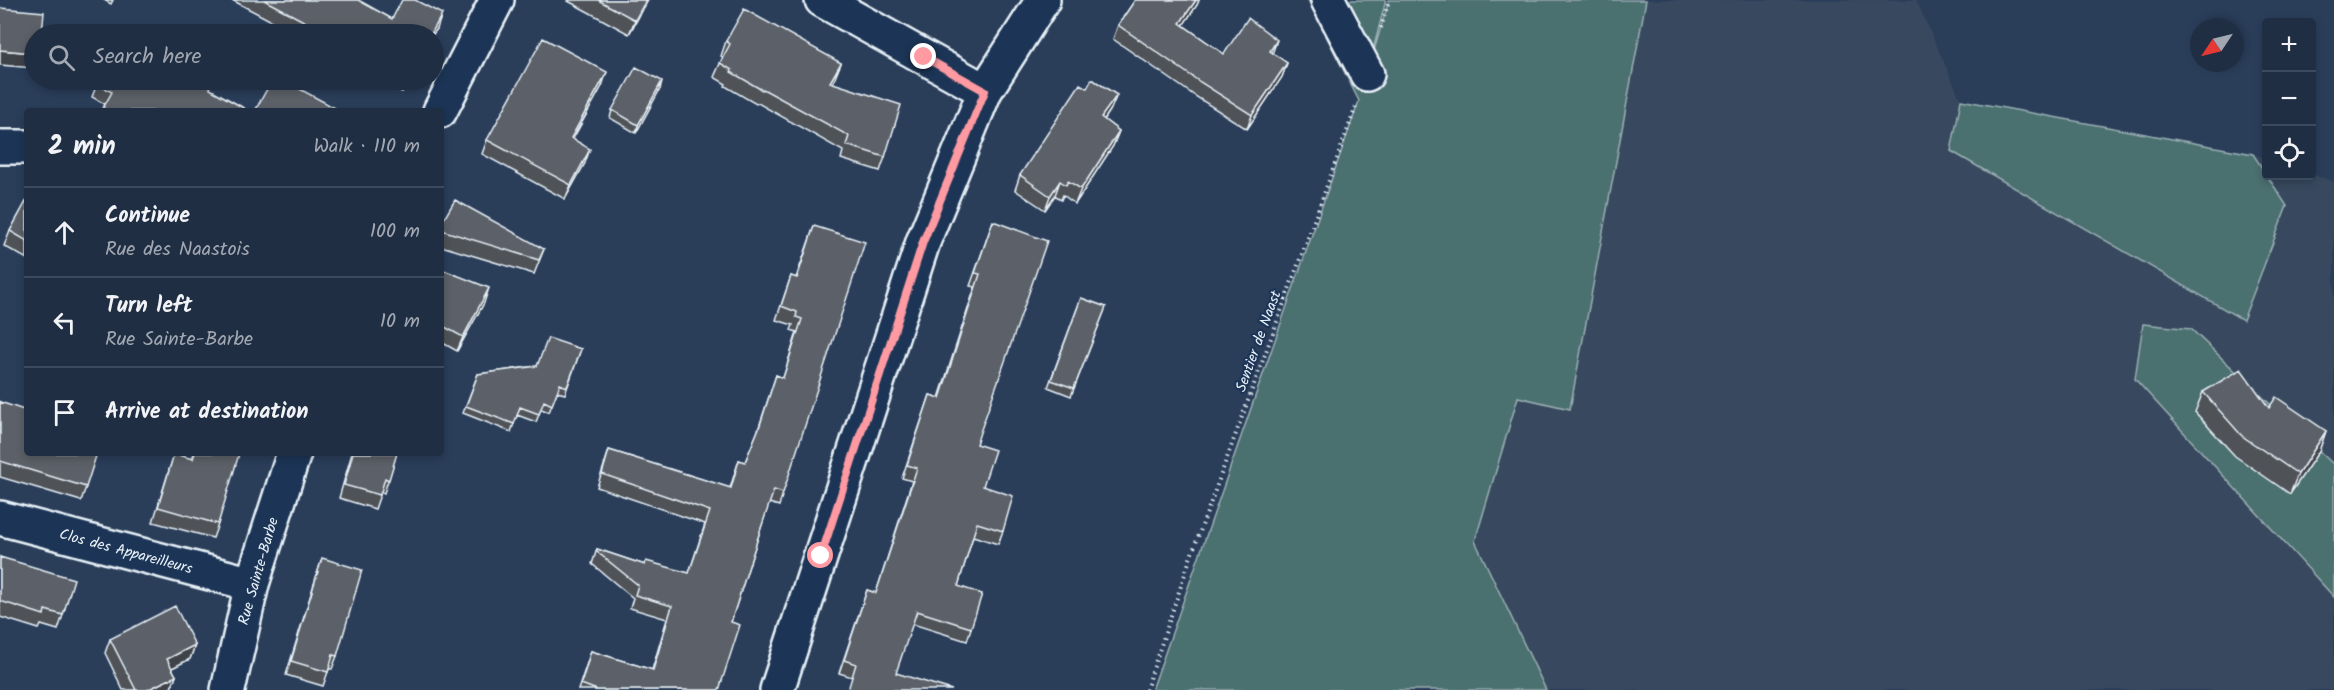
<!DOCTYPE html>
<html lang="en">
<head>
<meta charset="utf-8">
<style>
	:root { --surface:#202e44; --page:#2d3a4f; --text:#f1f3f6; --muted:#a2a8b2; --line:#3d4a5d }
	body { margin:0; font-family:Kalam,sans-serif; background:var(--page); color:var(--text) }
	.controls { position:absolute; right:18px; top:18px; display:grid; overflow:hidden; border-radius:6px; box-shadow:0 3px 9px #0003 }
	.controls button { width:54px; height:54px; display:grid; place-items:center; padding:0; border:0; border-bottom:2px solid var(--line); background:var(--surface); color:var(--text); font:30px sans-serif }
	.compass { position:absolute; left:2190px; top:18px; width:54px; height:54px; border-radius:50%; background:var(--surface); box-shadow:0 3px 9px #0003; rotate:235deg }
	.stop { position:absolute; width:18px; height:18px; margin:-14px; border:4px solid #ff9aa2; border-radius:50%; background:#fff }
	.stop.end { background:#ff9aa2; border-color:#fff; box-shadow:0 2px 6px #0008 }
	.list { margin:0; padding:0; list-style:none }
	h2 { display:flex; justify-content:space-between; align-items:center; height:78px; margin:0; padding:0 24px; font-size:26px }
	h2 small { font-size:20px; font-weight:400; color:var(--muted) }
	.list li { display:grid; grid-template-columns:39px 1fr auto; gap:18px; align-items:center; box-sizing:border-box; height:90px; padding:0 24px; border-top:2px solid var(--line) }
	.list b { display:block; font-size:22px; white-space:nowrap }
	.list p { margin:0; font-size:20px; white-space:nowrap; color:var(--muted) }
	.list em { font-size:20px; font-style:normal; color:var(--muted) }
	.icon { flex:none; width:33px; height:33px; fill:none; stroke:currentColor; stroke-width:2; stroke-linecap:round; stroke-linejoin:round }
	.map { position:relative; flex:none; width:2334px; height:690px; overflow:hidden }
	.search { position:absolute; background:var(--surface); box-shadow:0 3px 9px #0003; left:24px; top:24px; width:420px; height:66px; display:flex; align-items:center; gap:15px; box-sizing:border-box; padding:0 21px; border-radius:33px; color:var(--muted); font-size:22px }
	.panel { position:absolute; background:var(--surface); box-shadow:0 3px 9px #0003; left:24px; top:108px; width:420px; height:348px; border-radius:6px }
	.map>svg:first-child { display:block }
</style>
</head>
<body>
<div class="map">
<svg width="2334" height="690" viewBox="0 0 2334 690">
	<rect width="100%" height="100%" fill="#2a3e5a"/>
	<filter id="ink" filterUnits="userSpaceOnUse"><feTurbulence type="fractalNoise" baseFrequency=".0167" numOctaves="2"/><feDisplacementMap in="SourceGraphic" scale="12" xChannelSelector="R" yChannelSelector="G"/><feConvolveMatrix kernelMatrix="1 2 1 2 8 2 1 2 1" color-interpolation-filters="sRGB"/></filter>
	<g filter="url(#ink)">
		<!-- built -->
		<path fill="#39485e" d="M1646 0H1916L1961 100 2253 154 2266 158V176L2312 174 2334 182V690H1546L1475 541 1518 396 1570 408Z"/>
		<!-- green -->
		<path fill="#4c6f70" stroke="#9ab0b4" stroke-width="1.5" d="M1308 0H1386L1365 81 1389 0H1646L1570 409 1518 397 1475 541 1546 690H1152L1359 101Z
			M1961 100 2253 154 2287 206 2243 320 1951 151Z
			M2143 324 2191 329 2334 465V597L2135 379Z"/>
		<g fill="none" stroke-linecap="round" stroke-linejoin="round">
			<defs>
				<path id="minor" d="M822 0 985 91
					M1328 0 1367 74
					M440 111 497 0
					M0 147H27
					M0 518 252 584
					M228 690 252 584 294 453
					M777 690 923 242 985 91 1043 0"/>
			</defs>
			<!-- minor casing -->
			<use href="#minor" stroke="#e8f1f8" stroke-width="38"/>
			<!-- path -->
			<path stroke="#e8f1f8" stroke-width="4" stroke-dasharray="1.5 4.5" stroke-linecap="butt" d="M1381 28 1389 0
				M1146 690 1191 556 1357 104"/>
			<!-- minor -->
			<use href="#minor" stroke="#1d3557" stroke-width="33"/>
		</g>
		<!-- wall -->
		<path fill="#4f5359" stroke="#e8f1f8" stroke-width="1.5" d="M104 0H113L111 4Z
			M232 0H358L392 19 437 29 433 34H296Z
			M569 0H648L629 34 568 1Z
			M1135 0H1199L1197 5 1183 25 1224 54 1272 53 1287 63 1282 77 1247 129 1195 96 1113 39 1118 25Z
			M726 41 841 63 832 83 885 157 880 171 841 159 843 151 758 103 756 104 725 86 726 84 714 77 723 57 721 56Z
			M378 80H409L402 92Z
			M97 84 210 89 249 111H102L105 104 92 97Z
			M602 86 573 139 585 163 565 199 482 154 487 140Z
			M660 89 636 133 610 118 612 110Z
			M1111 109 1104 120 1119 131 1113 146 1075 204 1063 195 1061 200 1055 195 1045 210 1015 190 1020 175Z
			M27 200V259L4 246 10 231Z
			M993 221 976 444 983 486 1003 531 998 544 973 536 958 586 971 628 967 641 913 624 852 677 839 673 867 590 876 593 912 481 902 478 930 395 939 398 975 287 970 286Z
			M441 224 544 249 534 274 441 246Z
			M814 226 783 493 779 506 769 503 731 622 719 690H578L591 651 652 670 667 619 630 608 633 598 592 564 597 549 645 565 689 573 705 524 597 487 609 450 730 488 739 460 745 462 757 433 776 375 783 378 797 332 791 330 793 325 776 320 791 276 796 278Z
			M441 269 484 303 457 351 441 342Z
			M1081 298 1106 307 1071 396 1048 387Z
			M581 349 565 394 557 392 549 412 541 409 536 422 517 415 511 432 463 413 478 374 537 366Z
			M2203 392 2326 431 2319 451 2290 494 2235 456 2195 412Z
			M0 402 86 487 81 501 0 477Z
			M194 453H235L218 524 213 538 153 522 174 454 192 459Z
			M352 453H397L384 493 381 492 375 509 339 498Z
			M0 557 63 615 58 630 41 625 39 629 0 617Z
			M322 558 337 656 332 669H329L323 686 286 675Z
			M110 639 195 645 190 659 172 668 176 676 170 690H123L105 653Z"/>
		<!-- shaded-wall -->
		<path fill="#404348" stroke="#e8f1f8" stroke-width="1.5" d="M646 0H648L629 34 635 20Z
			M1196 0H1199L1197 5 1175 37 1180 23Z
			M442 14 437 29 433 34H431Z
			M1277 40 1272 54 1270 51Z
			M0 50 34 53V68L0 65Z
			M841 63 835 78 825 97 830 82Z
			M1287 63 1282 77 1247 129 1252 115Z
			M607 72 602 86 565 152 571 138Z
			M407 80H409L402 92Z
			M662 81 660 89 636 133 638 125Z
			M1117 95 1111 109 1096 132 1101 117Z
			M1119 131 1113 146 1075 204 1081 189Z
			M590 149 585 163 565 199 571 185Z
			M1060 181 1055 195 1045 210 1050 196Z
			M489 288 484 303 457 351 463 337Z
			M2326 431 2319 451 2290 494 2298 474Z
			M195 645 190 659 162 673 167 659Z
			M176 676 170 690H147Z"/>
		<!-- building -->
		<path fill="#5c6067" stroke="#e8f1f8" stroke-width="1.5" d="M264 0H358L392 19 402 0H415L442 14 431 34H328Z
			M598 0H646L635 20Z
			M1135 0H1196L1180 23 1224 54 1248 18 1277 40 1270 51 1287 63 1252 115 1200 82 1118 25Z
			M0 8 44 12 42 34H34V53L0 50Z
			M744 9 841 63 830 82 901 105 885 157 846 145 849 136 763 89 762 90 731 72 732 70 720 63 730 44 726 41Z
			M543 38 607 72 571 138 590 149 571 185 487 140Z
			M636 67 662 81 638 125 612 110Z
			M1092 79 1117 95 1101 117 1119 131 1081 189 1068 181 1066 185 1060 181 1050 196 1020 175 1080 84 1087 88Z
			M99 80H211L210 89 249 111H105L102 110 112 92 97 84Z
			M272 80H283L337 109 336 111H255Z
			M27 200V241L10 231Z
			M455 200 544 249 539 260 441 230V224Z
			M993 221 1047 241 976 444 995 450 983 486 1013 496 1003 531 977 523 958 586 982 594 971 628 917 611 896 673 952 690H848L856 664 844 660 867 590 876 593 917 468 907 465 930 395 940 398 980 274 975 273Z
			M814 226 865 242 783 493 774 490 761 528 731 622 740 625 719 690H597L581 684 591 651 653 670 672 606 635 595 638 585 596 551 597 549 645 565 646 561 689 573 710 511 602 474 609 450 731 488 739 460 745 462 759 428 776 375 783 378 802 319 796 317 797 312 781 306 791 276 797 278Z
			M441 269 489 288 463 337 441 325Z
			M1081 298 1106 307 1074 388 1051 380Z
			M548 338 581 349 567 387 560 384 552 405 544 401 539 414 520 407 514 424 466 406 478 374 537 366Z
			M2241 369 2269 408 2276 397 2326 431 2298 474 2242 436 2203 392Z
			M0 402 27 411V453H97L86 487 0 461Z
			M195 453H235L239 454 218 524 158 507 174 454 193 459Z
			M353 453H397L389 480 385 478 380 495 344 485Z
			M0 557 74 579 63 615 45 610 44 615 0 601Z
			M322 558 362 570 337 656 333 655 328 672 291 661Z
			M175 606 195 645 167 659 176 676 147 690H136L110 639Z"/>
	</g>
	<g fill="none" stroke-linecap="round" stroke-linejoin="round" filter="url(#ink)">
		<!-- route -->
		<path stroke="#ff9aa2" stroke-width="8" d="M821 556 923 242 985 91 924 57"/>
	</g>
	<g text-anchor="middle" stroke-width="4.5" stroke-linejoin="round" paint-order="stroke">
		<!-- street labels -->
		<g font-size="15" fill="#e8f1f8" stroke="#1d3557">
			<text transform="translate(1258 341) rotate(-70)" y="5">Sentier de Naast</text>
			<text transform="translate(126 551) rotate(15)" y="5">Clos des Appareilleurs</text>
			<text transform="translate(258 571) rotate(-74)" y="5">Rue Sainte-Barbe</text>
		</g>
	</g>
</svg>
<div class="controls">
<button>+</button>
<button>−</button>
<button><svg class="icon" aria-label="locate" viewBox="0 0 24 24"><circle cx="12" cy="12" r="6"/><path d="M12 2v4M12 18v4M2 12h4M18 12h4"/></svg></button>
</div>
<svg class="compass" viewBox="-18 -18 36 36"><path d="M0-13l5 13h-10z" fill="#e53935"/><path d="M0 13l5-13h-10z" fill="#a2a8b2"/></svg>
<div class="stop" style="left:821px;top:556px"></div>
<div class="stop end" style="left:924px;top:57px"></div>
<div class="search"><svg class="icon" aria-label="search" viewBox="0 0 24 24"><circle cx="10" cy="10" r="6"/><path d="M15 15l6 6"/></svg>Search here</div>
<section class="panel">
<h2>2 min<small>Walk · 110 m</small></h2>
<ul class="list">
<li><svg class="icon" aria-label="ahead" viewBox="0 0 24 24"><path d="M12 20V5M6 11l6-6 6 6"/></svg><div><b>Continue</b><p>Rue des Naastois</p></div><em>100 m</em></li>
<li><svg class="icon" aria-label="left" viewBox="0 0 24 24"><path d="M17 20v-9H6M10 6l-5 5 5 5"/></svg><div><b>Turn left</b><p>Rue Sainte-Barbe</p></div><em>10 m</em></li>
<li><svg class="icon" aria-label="arrive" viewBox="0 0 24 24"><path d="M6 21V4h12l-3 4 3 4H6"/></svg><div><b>Arrive at destination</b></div></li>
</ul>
</section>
</div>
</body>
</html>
